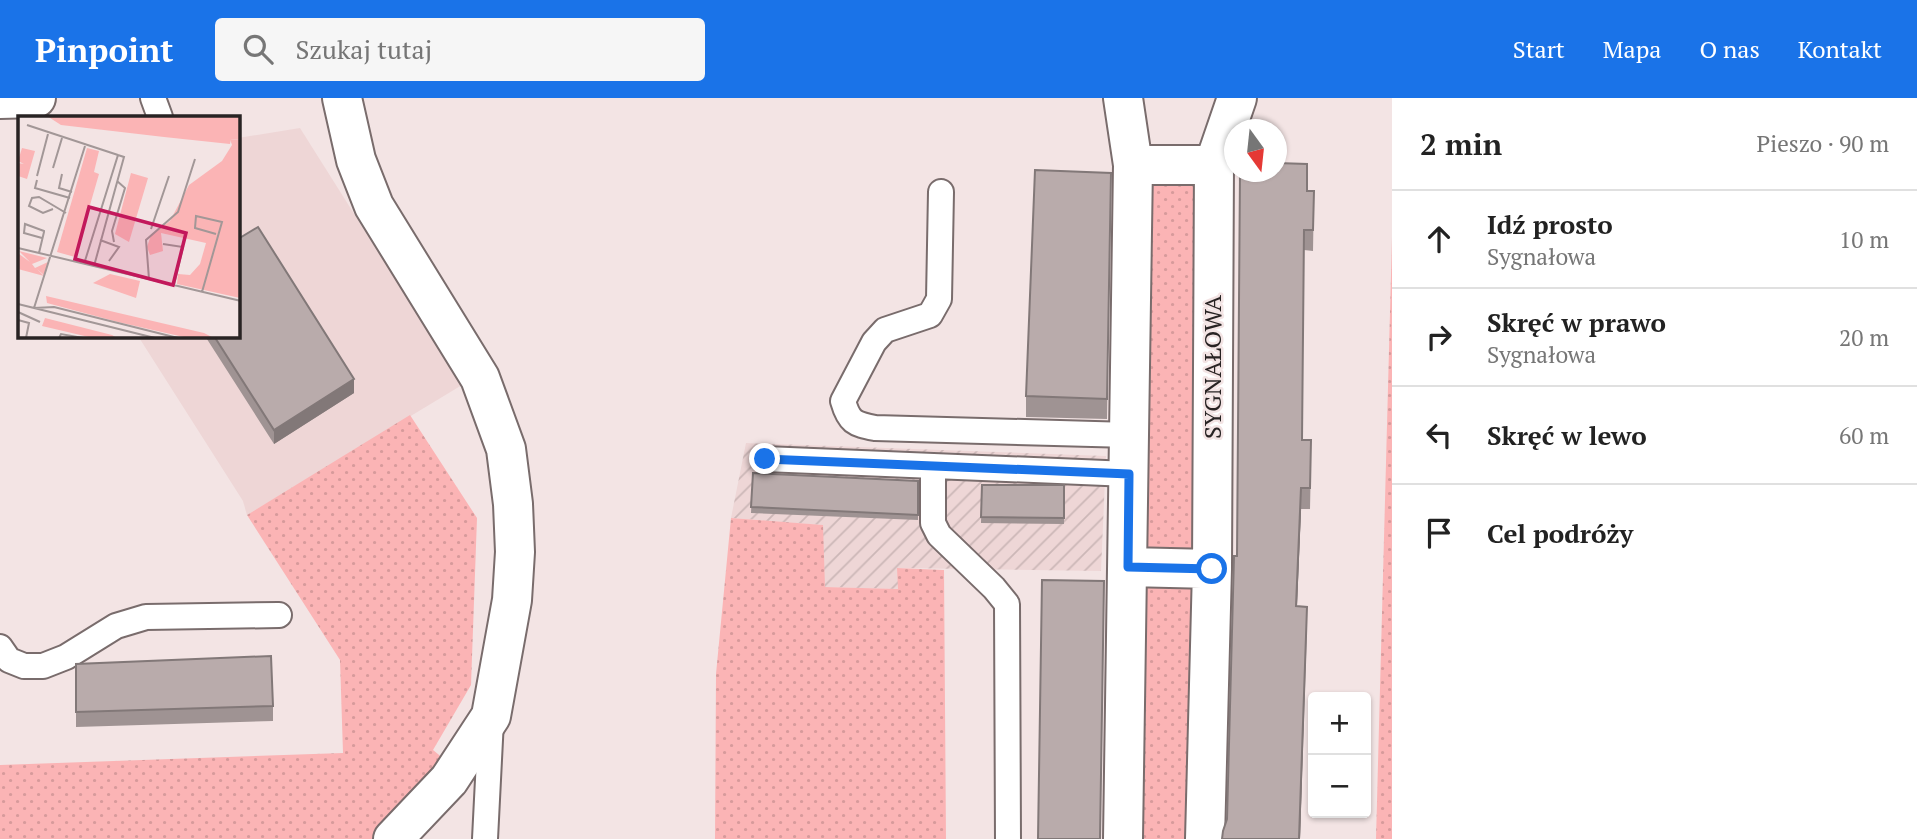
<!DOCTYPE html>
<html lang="pl">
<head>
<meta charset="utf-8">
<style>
	:root { --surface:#fff; --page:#f6f6f6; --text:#222; --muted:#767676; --line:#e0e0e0; --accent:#1a73e8 }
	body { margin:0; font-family:"PT Serif",serif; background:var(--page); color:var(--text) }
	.controls { position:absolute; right:21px; bottom:21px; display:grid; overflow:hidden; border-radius:7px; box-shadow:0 2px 5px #0004 }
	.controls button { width:63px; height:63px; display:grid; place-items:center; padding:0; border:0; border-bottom:2px solid var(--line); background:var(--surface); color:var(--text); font:35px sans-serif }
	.compass { position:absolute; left:1224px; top:21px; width:63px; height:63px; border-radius:50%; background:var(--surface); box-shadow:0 2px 5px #0004; rotate:165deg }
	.stop { position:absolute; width:21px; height:21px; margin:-16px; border:5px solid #1a73e8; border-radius:50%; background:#fff }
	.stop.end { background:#1a73e8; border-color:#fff; box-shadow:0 2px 7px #0008 }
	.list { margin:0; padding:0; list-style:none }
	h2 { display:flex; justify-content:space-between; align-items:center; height:91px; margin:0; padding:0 28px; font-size:30px }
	h2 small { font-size:23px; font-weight:400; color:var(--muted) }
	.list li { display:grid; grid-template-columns:46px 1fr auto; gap:21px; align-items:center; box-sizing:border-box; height:98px; padding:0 28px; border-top:2px solid var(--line) }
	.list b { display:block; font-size:26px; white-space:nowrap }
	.list p { margin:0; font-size:23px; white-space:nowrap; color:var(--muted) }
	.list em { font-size:23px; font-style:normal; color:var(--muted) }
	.icon { flex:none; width:38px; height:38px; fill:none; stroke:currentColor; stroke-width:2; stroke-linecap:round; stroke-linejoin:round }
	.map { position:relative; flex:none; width:1392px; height:741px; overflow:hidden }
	header { display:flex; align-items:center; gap:42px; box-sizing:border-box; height:98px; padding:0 35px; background:var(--accent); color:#fff }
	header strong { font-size:33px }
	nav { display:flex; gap:38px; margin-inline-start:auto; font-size:24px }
	.search { width:490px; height:63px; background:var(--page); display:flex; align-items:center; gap:18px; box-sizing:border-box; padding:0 24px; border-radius:7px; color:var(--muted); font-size:26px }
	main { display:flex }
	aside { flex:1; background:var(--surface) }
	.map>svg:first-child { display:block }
</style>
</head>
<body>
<header>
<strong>Pinpoint</strong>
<div class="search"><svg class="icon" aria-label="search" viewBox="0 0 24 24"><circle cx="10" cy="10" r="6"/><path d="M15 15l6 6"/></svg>Szukaj tutaj</div>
<nav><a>Start</a><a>Mapa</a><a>O nas</a><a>Kontakt</a></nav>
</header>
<main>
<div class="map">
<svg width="1392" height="741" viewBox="0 0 1392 741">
	<defs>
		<pattern id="industrial-furrows" width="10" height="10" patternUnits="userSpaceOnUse" patternTransform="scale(1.75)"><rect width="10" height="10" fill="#eed6d6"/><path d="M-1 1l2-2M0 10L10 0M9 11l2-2" fill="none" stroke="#ccb7b7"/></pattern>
		<pattern id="grass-dots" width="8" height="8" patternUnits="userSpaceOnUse" patternTransform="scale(1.75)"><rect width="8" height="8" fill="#fbb4b5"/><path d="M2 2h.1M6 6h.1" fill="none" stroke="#d79a9b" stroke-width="1.8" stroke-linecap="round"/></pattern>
	</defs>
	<rect width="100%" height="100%" fill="#f3e4e4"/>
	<!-- built -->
	<path fill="#eed6d6" d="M300 30 462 287 247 417 243 403 138 238H238V40Z"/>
	<!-- industrial -->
	<path fill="url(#industrial-furrows)" d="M746 345 1106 358 1101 473 898 470V491L824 489 822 427 731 420Z"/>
	<!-- grass -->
	<path fill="url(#grass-dots)" d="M1147 87 1205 88 1198 460 1141 459Z
		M1392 139V741H1376Z
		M410 317 477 420 471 587 433 652 444 661 376 741H0V667L343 655 340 562 247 417Z
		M731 420 823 427 825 489 898 491 897 470 944 472 946 741H715L716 576Z
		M1142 484 1199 485 1193 741H1136Z"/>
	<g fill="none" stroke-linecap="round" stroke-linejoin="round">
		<defs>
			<path id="service" d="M153 0 160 19
				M941 94 939 201 930 217 885 232 874 244 843 303C849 324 854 326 875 330L1130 337
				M765 361 1129 376
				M933 368V425L939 437 994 490 1007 506 1008 741
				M0 549 9 562 24 568H43L66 559 116 528 146 519 279 517
				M485 741 491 622"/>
			<path id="minor" d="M342 0 356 62 374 108 480 280 506 351 513 406 515 454 512 502 491 618 449 682 393 741
				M1123 0 1133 67 1123 741
				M1133 67H1214
				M1128 469 1212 471
				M1205 741 1212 471 1214 67 1237 0"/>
			<path id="tertiary" d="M0 1 36 0"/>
		</defs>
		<!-- service casing -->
		<use href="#service" stroke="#796c6c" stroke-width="28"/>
		<!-- minor casing -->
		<use href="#minor" stroke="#796c6c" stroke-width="42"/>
		<!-- tertiary casing -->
		<use href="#tertiary" stroke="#796c6c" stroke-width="42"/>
		<!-- service -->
		<use href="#service" stroke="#fff" stroke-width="24"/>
		<!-- minor -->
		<use href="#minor" stroke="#fff" stroke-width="38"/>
		<!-- tertiary -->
		<use href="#tertiary" stroke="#fff" stroke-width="38"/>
	</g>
	<!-- wall -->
	<path fill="#9f9393" d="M1111 75 1107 321 1026 319V298Z
		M1307 93H1314L1313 153 1304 152 1302 342 1311 362 1310 411H1301L1297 509 1307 530 1300 741H1222L1227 721 1237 458Z
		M205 238H238L354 295 274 346Z
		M753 375 918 383V422L751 415Z
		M982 387H1064V426L981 425Z
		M76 566 273 608V623L76 629Z"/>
	<!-- shaded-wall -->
	<path fill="#827878" d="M354 281V295L274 346V332Z
		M1301 390V411L1296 529V508Z
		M1307 509 1300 741H1299Z"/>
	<!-- building -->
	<path fill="#b9abab" stroke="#827878" stroke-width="2" d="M1277 65 1307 66V93H1314L1313 132H1304L1302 342H1311L1310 390H1301L1296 508 1307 509 1299 741H1222L1223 733 1227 721 1234 458H1237L1240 74H1277Z
		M1035 72 1111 75 1107 301 1026 298Z
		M258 129 354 281 274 332 214 238H238V141Z
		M753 375 918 383V417L751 409Z
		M982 387H1064V420L981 419Z
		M1042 482 1104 483 1100 741H1038Z
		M271 558 273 608 76 614V566Z"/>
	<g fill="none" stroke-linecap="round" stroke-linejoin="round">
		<!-- route -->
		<path stroke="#1a73e8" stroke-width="9" d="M765 361 1129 376 1128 469 1212 471"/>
	</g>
	<g text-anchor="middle" stroke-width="5" stroke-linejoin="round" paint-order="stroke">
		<!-- street labels -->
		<g font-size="24" fill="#282323" stroke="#f3e4e4">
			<text transform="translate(1213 269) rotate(-90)" y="8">SYGNAŁOWA</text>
		</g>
	</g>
	<!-- overview -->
	<g transform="translate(18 18)">
		<rect width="222" height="222" fill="#f3e4e4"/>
		<path d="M212 23 222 24V182L159 168 160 158 172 159 182 148 188 127 143 117 145 135 132 139 129 131 133 119 152 105 171 69 204 45 214 29ZM4 32 17 35 9 63 0 60V47L6 48 0 45ZM69 32 81 35 76 56 81 58 57 141 39 136ZM113 57 130 62 111 126 97 118ZM1 135 29 142 14 148 17 152 30 146 26 159 19 153 26 160 0 153 1 138 12 146ZM92 158 122 165 118 182 75 167ZM28 180 186 217 196 222H170L100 206 29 187ZM27 202 94 219 99 222H75L24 210Z" fill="#fbb4b5"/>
		<path d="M29 0H222V24L213 23 212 28 146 21 43 9Z" fill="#fbb4b5"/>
		<path fill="none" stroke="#a29797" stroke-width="2" d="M9 9 100 39M35 52 44 22M44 58 41 72 54 76M19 60 30 18M19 64 17 72 52 82M35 93 25 97 11 90 14 82 21 81 48 97M133 113 151 60M82 124 101 131 91 145M96 126 94 115 107 72 99 65M145 128 165 131 156 169M0 132 223 185M21 137 26 116V115L7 108 6 117 24 122M66 148 100 39 106 41 76 150M131 163 128 124 160 96 177 43M184 176 204 106 178 100 177 112 198 118M0 188 137 222M16 192 67 30M16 192 36 191 160 222M0 196 22 206M0 204 11 207 8 222M41 222 43 218 65 222"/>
		<path fill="#c2185b" fill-opacity="0.15" stroke="#c2185b" stroke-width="3.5" d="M71 91 168 117 155 169 57 143Z"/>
		<rect width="222" height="222" fill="none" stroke="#282323" stroke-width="3.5"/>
	</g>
</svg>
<div class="controls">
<button>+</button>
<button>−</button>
</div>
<svg class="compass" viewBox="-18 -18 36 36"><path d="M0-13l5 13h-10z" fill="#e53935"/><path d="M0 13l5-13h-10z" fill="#767676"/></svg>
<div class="stop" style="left:1212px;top:471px"></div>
<div class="stop end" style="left:765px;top:361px"></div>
</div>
<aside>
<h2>2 min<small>Pieszo · 90 m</small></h2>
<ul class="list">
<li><svg class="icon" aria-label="ahead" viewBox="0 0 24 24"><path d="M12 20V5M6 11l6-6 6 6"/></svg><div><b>Idź prosto</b><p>Sygnałowa</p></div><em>10 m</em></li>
<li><svg class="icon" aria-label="right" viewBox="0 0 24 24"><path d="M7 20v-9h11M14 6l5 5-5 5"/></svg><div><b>Skręć w prawo</b><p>Sygnałowa</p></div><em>20 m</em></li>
<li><svg class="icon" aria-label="left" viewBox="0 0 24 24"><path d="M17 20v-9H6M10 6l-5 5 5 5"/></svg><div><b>Skręć w lewo</b></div><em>60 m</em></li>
<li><svg class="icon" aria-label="arrive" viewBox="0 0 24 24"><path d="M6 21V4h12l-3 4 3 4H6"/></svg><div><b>Cel podróży</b></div></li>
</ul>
</aside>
</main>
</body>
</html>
